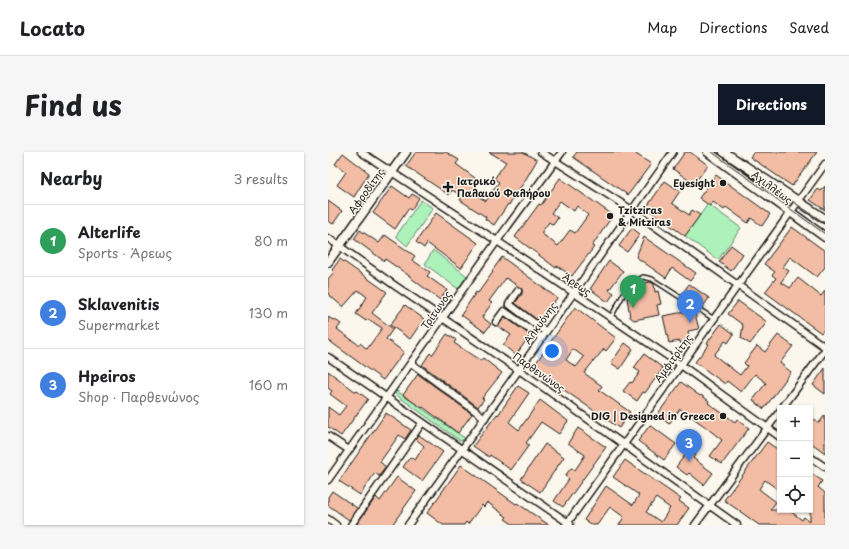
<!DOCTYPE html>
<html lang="en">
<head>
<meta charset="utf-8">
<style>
	:root { --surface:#fff; --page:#f6f6f6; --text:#202124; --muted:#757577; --line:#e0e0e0; --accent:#111827 }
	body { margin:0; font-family:"Playpen Sans",sans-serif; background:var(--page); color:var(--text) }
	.controls { position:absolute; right:12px; bottom:12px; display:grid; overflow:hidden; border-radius:0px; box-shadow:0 1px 3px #0004 }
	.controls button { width:36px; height:36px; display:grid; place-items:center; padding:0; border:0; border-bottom:1px solid var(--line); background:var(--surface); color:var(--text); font:20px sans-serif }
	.you { position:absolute; left:224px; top:199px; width:14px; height:14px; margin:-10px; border:3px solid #fff; border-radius:50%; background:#1a73e8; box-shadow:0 0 0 6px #1a73e833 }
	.badge { display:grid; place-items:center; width:26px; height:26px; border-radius:50%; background:var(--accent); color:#fff; font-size:13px; font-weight:700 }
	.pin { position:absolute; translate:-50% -33px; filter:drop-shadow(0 1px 2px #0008) }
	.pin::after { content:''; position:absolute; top:21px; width:14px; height:12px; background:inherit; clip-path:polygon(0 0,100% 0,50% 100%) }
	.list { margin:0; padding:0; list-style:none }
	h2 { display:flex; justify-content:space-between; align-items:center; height:52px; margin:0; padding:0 16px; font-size:17px }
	h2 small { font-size:13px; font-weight:400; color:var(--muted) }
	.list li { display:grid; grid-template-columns:26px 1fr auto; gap:12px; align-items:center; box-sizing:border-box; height:72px; padding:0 16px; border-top:1px solid var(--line) }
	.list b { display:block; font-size:15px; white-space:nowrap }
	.list p { margin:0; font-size:13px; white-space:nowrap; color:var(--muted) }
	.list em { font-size:13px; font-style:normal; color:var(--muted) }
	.icon { flex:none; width:22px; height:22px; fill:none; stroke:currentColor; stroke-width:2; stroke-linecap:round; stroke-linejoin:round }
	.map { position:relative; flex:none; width:497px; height:373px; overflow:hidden; border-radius:0px }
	header { display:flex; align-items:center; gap:24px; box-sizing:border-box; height:56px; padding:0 20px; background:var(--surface); border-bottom:1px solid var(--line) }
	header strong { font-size:19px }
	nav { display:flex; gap:22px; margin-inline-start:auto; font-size:14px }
	.intro { display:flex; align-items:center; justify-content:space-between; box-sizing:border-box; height:96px; padding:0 24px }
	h1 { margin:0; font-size:28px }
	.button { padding:10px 18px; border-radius:0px; background:var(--accent); color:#fff; font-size:14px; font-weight:700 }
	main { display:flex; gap:24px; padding:0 24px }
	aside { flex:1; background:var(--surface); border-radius:0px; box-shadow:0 1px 3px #0004 }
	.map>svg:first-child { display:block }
</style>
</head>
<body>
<header>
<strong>Locato</strong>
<nav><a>Map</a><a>Directions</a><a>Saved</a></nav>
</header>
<div class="intro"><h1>Find us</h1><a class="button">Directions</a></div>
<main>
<aside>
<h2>Nearby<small>3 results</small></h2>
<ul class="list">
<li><span class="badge" style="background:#2e9e5b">1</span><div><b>Alterlife</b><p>Sports · Άρεως</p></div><em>80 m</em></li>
<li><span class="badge" style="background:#3f7fe0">2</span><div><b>Sklavenitis</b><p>Supermarket</p></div><em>130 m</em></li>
<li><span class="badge" style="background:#3f7fe0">3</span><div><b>Hpeiros</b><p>Shop · Παρθενώνος</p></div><em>160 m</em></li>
</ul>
</aside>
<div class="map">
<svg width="497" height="373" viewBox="0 0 497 373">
	<rect width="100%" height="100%" fill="#fbf7ec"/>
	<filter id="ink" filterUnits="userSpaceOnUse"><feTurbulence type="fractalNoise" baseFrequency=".025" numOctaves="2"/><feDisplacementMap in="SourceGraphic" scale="8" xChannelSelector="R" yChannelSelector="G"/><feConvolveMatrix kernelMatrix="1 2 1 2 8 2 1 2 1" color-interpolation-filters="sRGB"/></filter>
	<g filter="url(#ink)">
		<!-- green -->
		<path fill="#adf1bb" stroke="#64866c" d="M93 48 105 56 79 94 68 84Z
			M380 52 413 76 390 108 357 84Z
			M105 98 139 124 130 137 97 112Z
			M69 239 138 287 132 289 67 242Z"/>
		<!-- building -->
		<path fill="#f2bda4" stroke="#1c1c1c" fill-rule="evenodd" d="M88 0H118L131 8 128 12 147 26 145 29 150 32 145 41 158 49 171 30 166 27 178 10 161 0H195L209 8 195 32 185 45 186 46 181 53 180 52 166 73 157 67 158 65 132 48 134 44 124 38 121 43 78 14Z
			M249 0H310L308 2 323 12 300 43 245 5Z
			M357 0H362L380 13 366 32 345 17Z
			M426 0H489L464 34 422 5Z
			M15 1 41 21 26 45 9 33 18 20 7 12Z
			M388 23 442 62 434 74 423 66 420 71 398 55 396 58 385 50 382 54 371 46Z
			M232 26 285 63 264 94 266 95 244 124 229 114 228 116 187 85 211 52 213 53ZM232 49 246 59 249 54 260 63 247 81 242 78 230 94 213 81 221 70 225 73 230 66 223 61Z
			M337 29 352 39 344 51 361 63 364 58 372 63 357 84 318 56Z
			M64 34 81 46 84 42 91 46 83 58 81 56 67 77 45 61Z
			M497 34V58L482 48 490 37 493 39Z
			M0 49 14 59 5 72 0 69Z
			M108 61 150 91 133 116 99 91 96 96 88 90Z
			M464 75 497 99V115L489 125 462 105 455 115 461 119 453 130 462 136 470 126 493 144 497 139V176L493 181 437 140 448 126 444 123 447 120 436 112Z
			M304 76 312 82 299 100 291 94Z
			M32 78 51 91 57 83 87 104 84 108 102 120 99 124 119 138 112 148 83 126V125L57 107 56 109 26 87Z
			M316 85 368 121 362 129 344 116 338 126 308 105Z
			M403 93 415 102 403 119 391 110Z
			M174 105 229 146 212 170 187 151 194 142V137L178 126 161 149 164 151 154 165 163 172 157 180 133 163 148 140 150 141 165 120 164 119Z
			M12 107 59 140 44 161 65 177 58 187 76 200 55 228 0 188V165L5 168 6 167 13 172 9 177 31 193 32 191 39 197 54 176 40 167 38 169 28 162 39 145 30 138 15 155 0 142V127L6 120 4 118Z
			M281 109 295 119 281 138 286 141 280 150 262 137Z
			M322 130 326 132 327 140 330 139 333 152 329 153 331 163 306 168 302 165 299 146 310 144 307 133Z
			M361 132 381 146 374 156 354 142Z
			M410 149 439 170 422 192 413 186 415 173 400 162Z
			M77 153 96 167 82 187 62 173Z
			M247 155 288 186 278 199 276 197 256 221 274 234 271 238 302 260 291 276 239 240 205 215ZM245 197 256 205 248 215 238 208Z
			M366 158 371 177 360 179 362 190 353 192 352 189 341 191 335 164Z
			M177 165 202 183 188 203 175 193 183 183 170 174Z
			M393 172 406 182 400 191 397 189 386 203 412 223 419 214 416 211 429 194 437 200 450 183 465 194 452 211 463 220 436 257 425 248 438 231 427 222 413 240 399 229 397 232 367 210 381 192 379 191Z
			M119 182 128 188 126 191 153 209 155 206 174 221 154 246 156 247 150 255 94 213 102 201 104 203Z
			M297 191 305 197 292 217 283 211Z
			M316 202 335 216 317 241 315 240 309 249 295 239 302 230 304 231 312 220 306 216Z
			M497 216V242L485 233Z
			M0 219 28 240 29 239 40 247 13 284 0 275V255L11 263 18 254 2 242 4 239 0 236Z
			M90 222 144 262 130 281 95 255 94 256 75 243Z
			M353 230 372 244 373 243 381 249 380 251 407 270 409 267 421 276 394 312 382 304 394 288 375 273 352 257 341 272 329 263Z
			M190 234 201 241 181 270 191 278 212 248 240 269 231 282 213 270 198 291 201 293 183 318 162 303 161 305 145 294 169 262 170 263Z
			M58 261 83 278 77 287 71 283 52 310 58 315 51 324 47 321 32 343 11 329Z
			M497 263V301L482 290V264L491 271Z
			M322 273 348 292 336 308 310 289Z
			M250 276 278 295 235 355 226 349 241 327 237 324 243 316 247 318 257 303 240 291Z
			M91 283 115 300 94 329 75 315 82 305 87 308 96 294 88 287Z
			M439 290 452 299V339L437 328 431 337 448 350 442 358H461L474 368 476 365 482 370V320L494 329 490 335 497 341V373H431L396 348Z
			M217 292 236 305 212 340 193 327Z
			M363 295 369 300 365 306 385 321 376 333 361 321 359 323 348 315Z
			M297 308 353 347 351 349 361 356 349 373H291L296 365 282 355 269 373H264L256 368 278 334 305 353 311 343 285 325ZM328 346 342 356 333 370 318 360Z
			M133 313 188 352 189 351 221 373H186L177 367 179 365 159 350 156 355 154 353 140 372 138 370 136 373H115L99 361Z
			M69 325 88 339 64 373H28L48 345 52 349Z
			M4 339 29 356 21 368 0 353V345Z"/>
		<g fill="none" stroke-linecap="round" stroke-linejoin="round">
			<defs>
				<path id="lane" d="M283 165 300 134 315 125 324 127 386 167"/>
				<path id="street" d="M33 0 169 89 353 213 452 285
					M213 0 304 58 497 195
					M0 86 66 133 191 218 409 373
					M190 139 181 152 218 180
					M168 170 176 159 214 186
					M0 205 242 372
					M83 211 157 266
					M454 256 497 198
					M0 284 21 298
					M482 305 497 315
					M0 328 169 89 234 0
					M0 367 8 373
					M23 373 94 271
					M80 373 240 149 345 0
					M238 373 497 12
					M367 373 452 259"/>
				<path id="secondary" d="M380 0 497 85
					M396 0 497 67
					M0 110 78 0"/>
			</defs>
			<!-- lane casing -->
			<use href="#lane" stroke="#1c1c1c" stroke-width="6"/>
			<!-- street casing -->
			<use href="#street" stroke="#1c1c1c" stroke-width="9"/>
			<!-- secondary casing -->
			<use href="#secondary" stroke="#1c1c1c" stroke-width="11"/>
			<!-- lane -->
			<use href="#lane" stroke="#fbf7ec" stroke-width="3"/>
			<!-- street -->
			<use href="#street" stroke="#fbf7ec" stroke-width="6"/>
			<!-- secondary -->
			<use href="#secondary" stroke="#fbf7ec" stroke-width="8"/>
			<!-- tram -->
			<path stroke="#1c1c1c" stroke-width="1" d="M384 0 497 82
				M449 39 497 71"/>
		</g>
	</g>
	<!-- markers -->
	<g fill="#1c1c1c" stroke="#fbf7ec" stroke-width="1.5">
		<circle cx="395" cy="31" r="4"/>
		<path d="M118 29h4v4h4v4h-4v4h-4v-4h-4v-4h4z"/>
		<circle cx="282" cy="64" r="4"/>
		<circle cx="395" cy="264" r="4"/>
	</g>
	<g text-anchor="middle" stroke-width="3" stroke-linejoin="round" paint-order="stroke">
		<!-- poi labels -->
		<g font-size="10" font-weight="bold" fill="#1c1c1c" stroke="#fbf7ec" text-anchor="start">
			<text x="129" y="33">Ιατρικό<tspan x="129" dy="12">Παλαιού Φαλήρου</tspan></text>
			<text x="387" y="35" text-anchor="end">Eyesight</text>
			<text x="290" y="62">Tzitziras<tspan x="290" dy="12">&amp; Mitziras</tspan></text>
			<text x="387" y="268" text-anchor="end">DIG | Designed in Greece</text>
		</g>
		<!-- street labels -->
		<g font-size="10" fill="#1c1c1c" stroke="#fbf7ec">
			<text transform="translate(444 35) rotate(37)" y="4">Αχιλλέως</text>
			<text transform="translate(38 39) rotate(-54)" y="4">Αφροδίτης</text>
			<text transform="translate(249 132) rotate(34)" y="4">Άρεως</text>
			<text transform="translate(108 158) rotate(-55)" y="4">Τρίτωνος</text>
			<text transform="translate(212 171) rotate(-54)" y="4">Αλκυόνης</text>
			<text transform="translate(345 206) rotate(-54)" y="4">Αμφιτρίτης</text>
			<text transform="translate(211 220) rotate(35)" y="4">Παρθενώνος</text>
		</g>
	</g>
</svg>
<div class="controls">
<button>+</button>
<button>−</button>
<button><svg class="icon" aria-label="locate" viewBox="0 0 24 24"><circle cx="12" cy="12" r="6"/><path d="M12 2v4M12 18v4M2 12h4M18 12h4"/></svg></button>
</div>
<div class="you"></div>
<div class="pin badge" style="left:305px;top:156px;background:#2e9e5b">1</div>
<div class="pin badge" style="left:362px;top:171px;background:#3f7fe0">2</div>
<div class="pin badge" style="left:361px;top:310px;background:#3f7fe0">3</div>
</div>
</main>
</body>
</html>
